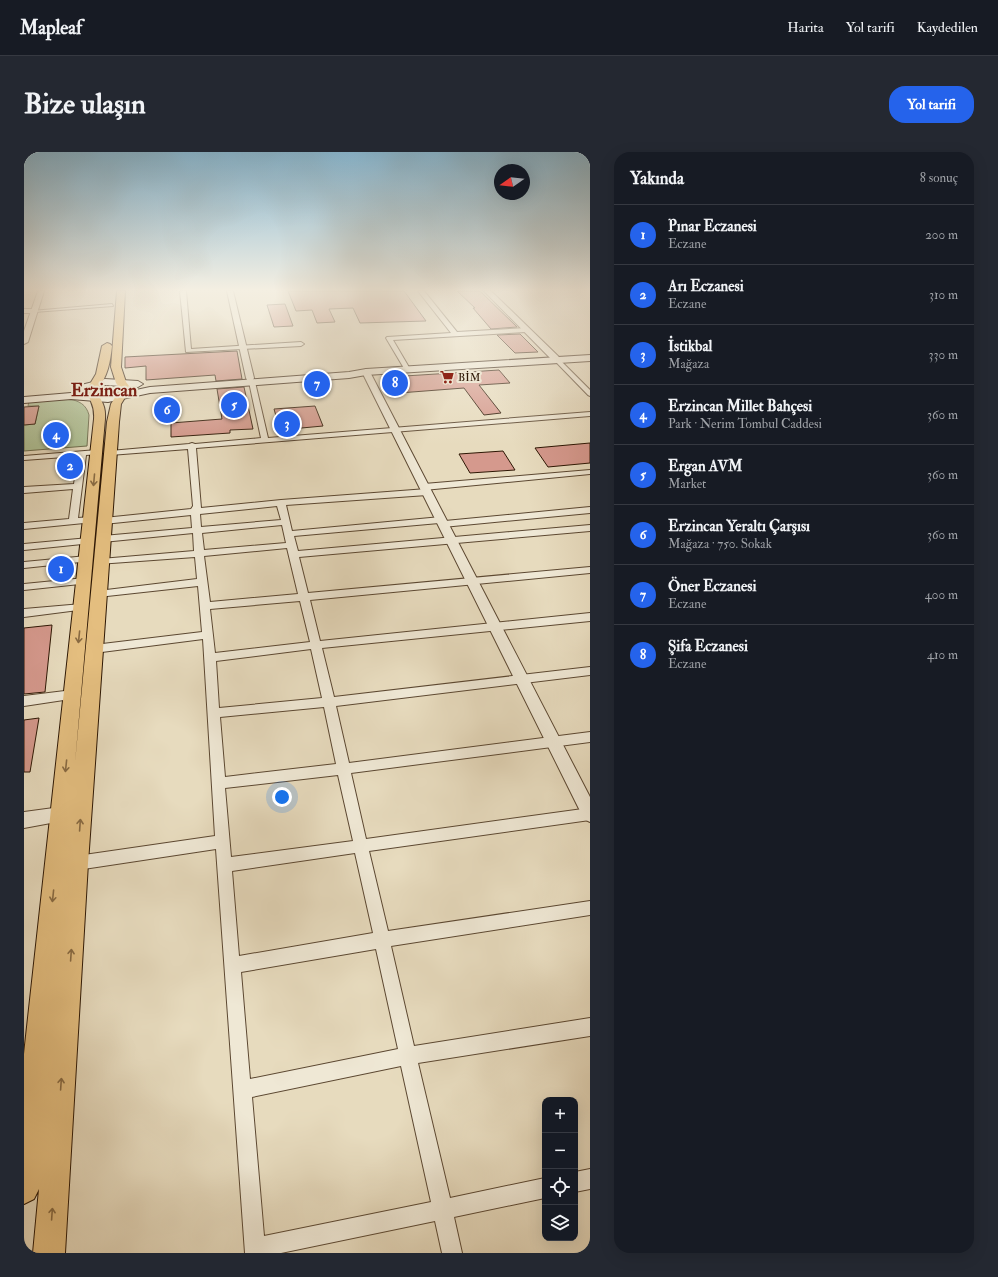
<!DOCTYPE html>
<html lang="tr">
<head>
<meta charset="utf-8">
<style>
	:root { --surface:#171b24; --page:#242831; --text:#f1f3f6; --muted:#9ea1a6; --line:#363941; --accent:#2563eb }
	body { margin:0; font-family:"IM FELL Double Pica",serif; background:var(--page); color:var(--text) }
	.controls { position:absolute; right:12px; bottom:12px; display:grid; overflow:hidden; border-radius:8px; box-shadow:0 4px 16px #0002 }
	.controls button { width:36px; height:36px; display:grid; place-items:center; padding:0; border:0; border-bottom:1px solid var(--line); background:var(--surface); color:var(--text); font:20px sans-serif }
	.compass { position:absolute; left:470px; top:12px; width:36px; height:36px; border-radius:50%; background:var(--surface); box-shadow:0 4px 16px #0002; rotate:256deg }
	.you { position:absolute; left:258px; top:645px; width:14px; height:14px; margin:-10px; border:3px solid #fff; border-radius:50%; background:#1a73e8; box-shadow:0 0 0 6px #1a73e833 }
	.badge { display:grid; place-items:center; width:26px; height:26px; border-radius:50%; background:var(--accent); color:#fff; font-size:13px; font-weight:700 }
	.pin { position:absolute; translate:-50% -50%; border:2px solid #fff; box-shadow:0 1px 4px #0006 }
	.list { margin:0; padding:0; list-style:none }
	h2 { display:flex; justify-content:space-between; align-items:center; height:52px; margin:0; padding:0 16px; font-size:17px }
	h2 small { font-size:13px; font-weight:400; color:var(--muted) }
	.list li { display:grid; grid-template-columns:26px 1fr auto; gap:12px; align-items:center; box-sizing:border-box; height:60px; padding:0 16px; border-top:1px solid var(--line) }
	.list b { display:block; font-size:15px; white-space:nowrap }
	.list p { margin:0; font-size:13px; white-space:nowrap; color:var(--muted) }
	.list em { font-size:13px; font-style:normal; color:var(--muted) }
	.icon { flex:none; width:22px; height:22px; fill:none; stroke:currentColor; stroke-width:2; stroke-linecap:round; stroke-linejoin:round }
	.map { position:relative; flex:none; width:566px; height:1101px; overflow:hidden; border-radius:16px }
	header { display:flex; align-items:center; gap:24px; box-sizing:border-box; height:56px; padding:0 20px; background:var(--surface); border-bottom:1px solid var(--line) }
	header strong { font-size:19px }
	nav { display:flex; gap:22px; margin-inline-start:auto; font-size:14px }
	.intro { display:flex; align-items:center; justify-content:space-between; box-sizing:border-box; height:96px; padding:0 24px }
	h1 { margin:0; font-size:28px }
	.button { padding:10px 18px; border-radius:16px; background:var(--accent); color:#fff; font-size:14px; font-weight:700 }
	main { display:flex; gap:24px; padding:0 24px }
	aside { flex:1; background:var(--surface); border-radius:16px; box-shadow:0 4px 16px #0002 }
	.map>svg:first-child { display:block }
</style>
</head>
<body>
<header>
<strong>Mapleaf</strong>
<nav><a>Harita</a><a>Yol tarifi</a><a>Kaydedilen</a></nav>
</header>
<div class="intro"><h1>Bize ulaşın</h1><a class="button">Yol tarifi</a></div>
<main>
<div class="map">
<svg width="566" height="1101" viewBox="0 0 566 1101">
	<rect width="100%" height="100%" fill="#e7dbbe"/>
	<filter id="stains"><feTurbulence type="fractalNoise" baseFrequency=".005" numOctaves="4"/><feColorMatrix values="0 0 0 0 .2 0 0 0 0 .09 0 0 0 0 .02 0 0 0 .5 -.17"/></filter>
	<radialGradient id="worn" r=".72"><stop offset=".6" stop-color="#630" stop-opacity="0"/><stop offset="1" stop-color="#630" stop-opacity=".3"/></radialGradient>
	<!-- green -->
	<path fill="#afc196" stroke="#6e6c4d" d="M45 247C55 249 62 252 65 263L63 294 0 299V273L11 272 15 254H4L5 249Z"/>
	<!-- building -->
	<path fill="#d5998d" stroke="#2d1704" d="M264 139H380L402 169 336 171 329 156 305 157 311 170 293 171 288 158 272 159Z
		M433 139H456L493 175 467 177 449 156H451Z
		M261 152 269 174 250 175 243 153Z
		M496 182 514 200 491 201 473 183Z
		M213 199 218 227 192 229 191 223 122 228V214L101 216V205Z
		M475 218 486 231 455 233 477 261 460 263 440 236 375 241 365 225Z
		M220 235 229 277 206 278V281L147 285V271L198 267 193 237Z
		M15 254 11 272 0 273V255Z
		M291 254 299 274 256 278 250 257Z
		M566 291V311L524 315 511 296Z
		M479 299 491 318 446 321 435 302Z
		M28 473 21 540 0 542V476Z
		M15 566 6 620H0V568Z"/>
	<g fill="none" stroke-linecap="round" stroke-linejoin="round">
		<defs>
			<path id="pedestrian" d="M88 152 89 154 10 160 8 159Z"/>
			<path id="minor" d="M156 139H162L167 197 277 190 280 192 277 194 162 200Z
				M394 139H400L433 180 502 176 505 178 502 180 369 188 386 217 381 218 362 186 363 185 427 181Z
				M0 157H10L13 159 10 161H0Z
				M530 206H534L566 238V244L564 243 530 208Z
				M228 228 231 230 244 286 566 260V264L172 296 177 356 257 348 403 337 407 340 403 343 262 353 268 379 417 365 420 366 421 369 566 355V361L419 375 416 374 415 371 270 384 274 399 566 373V379L275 405 284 441 566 415V421L286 448 296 489 566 461V469L298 496 310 545 566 515V523L312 554 325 611 566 580V590L327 621 342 687 566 656V668L345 699 364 779 566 749V763L367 794 390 894 566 866V884L394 911 426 1046 521 1026V1046L430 1065 438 1101H418L411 1069 257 1101H221L192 697 53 718 48 716 46 711 48 706 53 704 191 684 179 487 70 501 66 500 64 497 66 494 70 493 178 480 174 434 74 445 69 442 74 439 173 427 171 405 74 412 72 410 77 407 170 399 169 381 79 390 74 387 79 384 168 376 167 363 80 372 75 369 80 366 167 357 169 354 164 297 86 303 82 301 86 299 165 292 168 291 171 292 237 286 225 230ZM253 354 257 368 177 375 176 362ZM258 373 262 391 180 398 178 381ZM263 396 274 442 186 450 180 404ZM276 449 286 490 191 501 186 457ZM287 497 298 546 195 556 192 509ZM300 555 312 612 201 625 196 565ZM314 623 329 689 207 705 201 636ZM331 701 349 781 215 804 208 719ZM352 797 374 897 226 927 217 820ZM377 914 407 1050 240 1084 228 945Z
				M73 298H76V302L62 303 54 366 67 365 72 368 70 370 0 377V371L45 367 49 337 0 341V335L50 332 54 304 0 308V304Z
				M566 318V322L400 338 396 335 400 332Z
				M65 386 70 389 68 391 0 398V392Z
				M63 404 68 407 66 409 0 416V410Z
				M61 426 65 427 66 429 65 431 0 438V432Z
				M58 452 62 453 63 455 62 457 0 465V457Z
				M49 538 53 540 55 543 53 546 0 554V544Z
				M566 1017V1037L551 1040V1020Z"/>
			<path id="tertiary" d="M14 139H20L4 190 0 192V179Z
				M203 139H209L230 226 229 228H223L222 226Z
				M460 139H467L535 205V209H529Z
				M342 217 346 220 566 645V670L560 667 338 220Z
				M37 655 43 658 46 663 43 668 0 676V660Z"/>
			<path id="secondary" d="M566 203V209L342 223 325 226 126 241 84 250 47 247 0 251V245L47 241 84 244 126 235 325 220 342 217Z
				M81 227 114 229 119 232 114 235 81 233 56 239 51 236 53 234Z"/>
			<path id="primary" d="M93 139H101L97 215 102 230 105 234V239L97 252 95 270 64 711 41 1101H9L15 1037 10 1047 0 1052V902L70 267C71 251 65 250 63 237L72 222 78 194 83 191 86 192 88 194C86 210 84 225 73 237 76 250 82 251 81 267L51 611 83 270 87 252 95 239V235L92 231 87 215Z"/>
		</defs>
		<!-- pedestrian casing -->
		<use href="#pedestrian" stroke="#5c4832" stroke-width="2"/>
		<!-- minor casing -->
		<use href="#minor" stroke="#5c4832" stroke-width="2"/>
		<!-- tertiary casing -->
		<use href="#tertiary" stroke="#5c4832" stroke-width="2"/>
		<!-- secondary casing -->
		<use href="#secondary" stroke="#2d1704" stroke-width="2"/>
		<!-- primary casing -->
		<use href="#primary" stroke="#2d1704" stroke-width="2"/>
		<!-- pedestrian -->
		<use href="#pedestrian" fill="#efe8d5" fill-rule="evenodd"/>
		<!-- minor -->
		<use href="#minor" fill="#efe8d5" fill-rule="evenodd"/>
		<!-- tertiary -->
		<use href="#tertiary" fill="#efe8d5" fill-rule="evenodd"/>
		<!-- secondary -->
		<use href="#secondary" fill="#efe8d5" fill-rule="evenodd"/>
		<!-- primary -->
		<use href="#primary" fill="#e4be7f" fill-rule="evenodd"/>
	</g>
	<!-- one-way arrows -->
	<defs><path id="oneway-shaft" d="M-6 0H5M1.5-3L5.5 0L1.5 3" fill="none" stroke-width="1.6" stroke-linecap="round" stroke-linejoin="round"/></defs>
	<g stroke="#886a42">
		<use href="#oneway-shaft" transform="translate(70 328) rotate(95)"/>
		<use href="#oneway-shaft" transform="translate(55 485) rotate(96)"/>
		<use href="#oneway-shaft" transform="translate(42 614) rotate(96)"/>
		<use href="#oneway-shaft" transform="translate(56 673) rotate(-86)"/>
		<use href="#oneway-shaft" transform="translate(29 744) rotate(96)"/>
		<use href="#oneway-shaft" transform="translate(47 803) rotate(-86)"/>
		<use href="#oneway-shaft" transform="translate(37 932) rotate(-86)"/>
		<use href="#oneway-shaft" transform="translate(28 1062) rotate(-86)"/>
	</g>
	<!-- sky -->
	<linearGradient id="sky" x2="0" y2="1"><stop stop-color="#87b7d2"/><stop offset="0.47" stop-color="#f4efe2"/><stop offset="1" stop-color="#f4efe2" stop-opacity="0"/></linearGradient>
	<rect width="566" height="293" fill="url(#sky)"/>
	<!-- icons -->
	<defs>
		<symbol id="supermarket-bare" viewBox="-9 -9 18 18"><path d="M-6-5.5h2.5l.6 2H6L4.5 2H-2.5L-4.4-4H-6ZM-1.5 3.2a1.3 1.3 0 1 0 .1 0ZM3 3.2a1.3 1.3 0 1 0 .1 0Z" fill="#8f2418" stroke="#efe8d5" stroke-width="2.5" paint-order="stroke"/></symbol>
	</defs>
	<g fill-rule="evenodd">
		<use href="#supermarket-bare" x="413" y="215" width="20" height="20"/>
	</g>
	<g text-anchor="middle" stroke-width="4" stroke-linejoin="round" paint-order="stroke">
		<!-- far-poi labels -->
		<g font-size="11" fill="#2d1704" stroke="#efe8d5" text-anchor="start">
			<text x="434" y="229">BİM</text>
		</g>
		<!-- far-town labels -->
		<g font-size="18" font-weight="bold" fill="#7a1f14" stroke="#efe8d5">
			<text x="80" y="244">Erzincan</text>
		</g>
	</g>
	<rect width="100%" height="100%" filter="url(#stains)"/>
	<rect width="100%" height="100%" fill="url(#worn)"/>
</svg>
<div class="controls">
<button>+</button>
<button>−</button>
<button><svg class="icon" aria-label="locate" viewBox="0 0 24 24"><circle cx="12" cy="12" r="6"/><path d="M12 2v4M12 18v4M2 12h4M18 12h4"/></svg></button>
<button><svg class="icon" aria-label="layers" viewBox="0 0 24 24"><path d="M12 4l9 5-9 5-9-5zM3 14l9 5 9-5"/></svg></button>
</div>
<svg class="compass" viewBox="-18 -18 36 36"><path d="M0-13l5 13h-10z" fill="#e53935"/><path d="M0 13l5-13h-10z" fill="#9ea1a6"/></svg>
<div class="you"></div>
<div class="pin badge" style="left:37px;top:417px">1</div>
<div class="pin badge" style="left:46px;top:314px">2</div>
<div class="pin badge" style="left:263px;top:272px">3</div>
<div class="pin badge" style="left:32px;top:283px">4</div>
<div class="pin badge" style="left:210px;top:253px">5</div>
<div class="pin badge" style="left:143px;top:258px">6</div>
<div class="pin badge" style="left:293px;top:232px">7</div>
<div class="pin badge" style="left:371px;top:231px">8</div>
</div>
<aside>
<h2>Yakında<small>8 sonuç</small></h2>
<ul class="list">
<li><span class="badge">1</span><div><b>Pınar Eczanesi</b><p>Eczane</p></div><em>200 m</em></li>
<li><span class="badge">2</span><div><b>Arı Eczanesi</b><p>Eczane</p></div><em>310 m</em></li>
<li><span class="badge">3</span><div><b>İstikbal</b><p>Mağaza</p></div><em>330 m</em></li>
<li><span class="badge">4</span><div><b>Erzincan Millet Bahçesi</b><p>Park · Nerim Tombul Caddesi</p></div><em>360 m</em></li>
<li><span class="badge">5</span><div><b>Ergan AVM</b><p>Market</p></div><em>360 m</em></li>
<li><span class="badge">6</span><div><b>Erzincan Yeraltı Çarşısı</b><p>Mağaza · 750. Sokak</p></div><em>360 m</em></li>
<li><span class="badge">7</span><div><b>Öner Eczanesi</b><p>Eczane</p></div><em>400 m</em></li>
<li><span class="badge">8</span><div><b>Şifa Eczanesi</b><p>Eczane</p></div><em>410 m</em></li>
</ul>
</aside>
</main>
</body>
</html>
